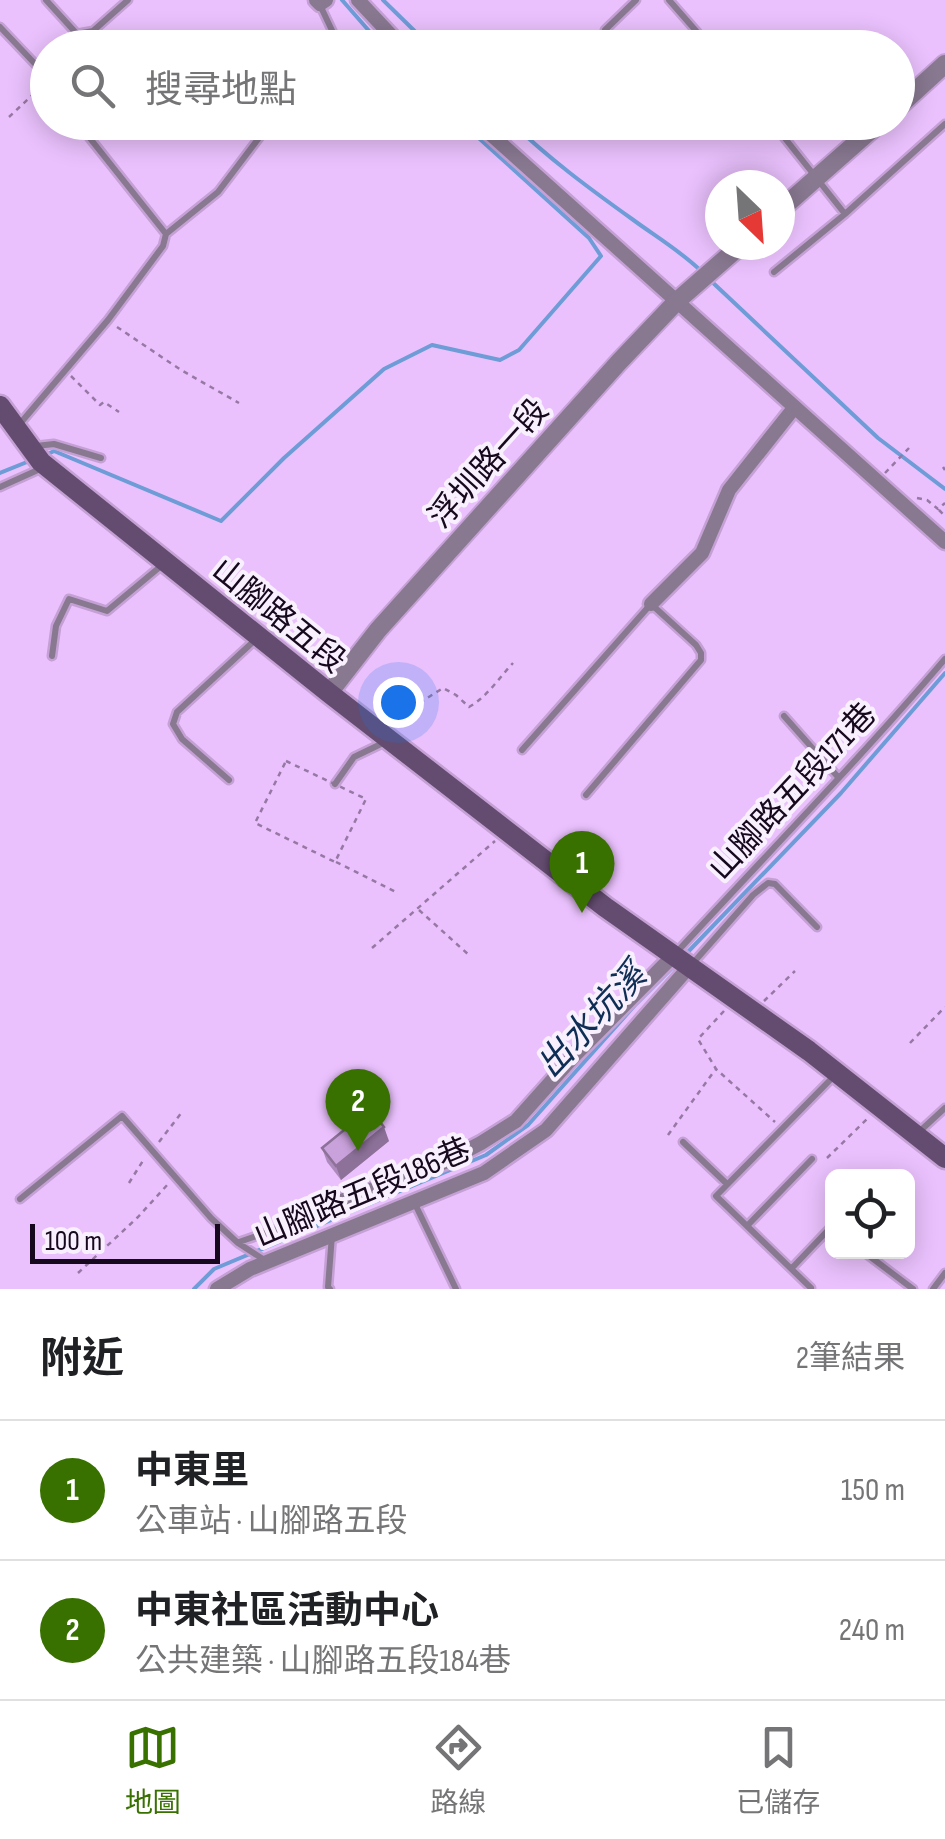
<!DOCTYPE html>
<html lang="zh-TW">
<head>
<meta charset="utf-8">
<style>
	:root { --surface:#fff; --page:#f6f6f6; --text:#202124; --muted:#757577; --line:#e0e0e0; --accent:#387100 }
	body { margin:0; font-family:"Sofia Sans Condensed","Noto Sans TC",sans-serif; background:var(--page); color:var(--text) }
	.controls { position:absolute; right:30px; bottom:30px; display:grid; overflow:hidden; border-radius:15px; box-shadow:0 5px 25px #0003 }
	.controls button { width:90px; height:90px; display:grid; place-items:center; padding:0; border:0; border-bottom:2px solid var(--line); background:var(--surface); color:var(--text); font:50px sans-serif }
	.compass { position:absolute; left:705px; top:170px; width:90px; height:90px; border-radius:50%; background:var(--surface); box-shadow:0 5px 25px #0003; rotate:155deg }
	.scale { position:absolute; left:30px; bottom:25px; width:190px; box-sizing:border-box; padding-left:10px; border:5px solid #16081d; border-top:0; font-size:28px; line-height:35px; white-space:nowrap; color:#16081d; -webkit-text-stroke:8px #f8f0fc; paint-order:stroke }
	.you { position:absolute; left:398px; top:702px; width:35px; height:35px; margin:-25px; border:8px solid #fff; border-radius:50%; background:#1a73e8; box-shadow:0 0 0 15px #1a73e833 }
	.badge { display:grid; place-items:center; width:65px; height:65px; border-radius:50%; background:var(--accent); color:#fff; font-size:32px; font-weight:700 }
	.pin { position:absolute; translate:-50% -82px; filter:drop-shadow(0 2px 5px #0008) }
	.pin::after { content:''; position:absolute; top:52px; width:35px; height:30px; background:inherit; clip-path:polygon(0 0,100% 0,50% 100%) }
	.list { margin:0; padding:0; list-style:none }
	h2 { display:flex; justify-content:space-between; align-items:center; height:130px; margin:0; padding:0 40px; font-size:42px }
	h2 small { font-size:32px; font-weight:400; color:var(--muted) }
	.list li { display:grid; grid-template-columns:65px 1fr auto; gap:30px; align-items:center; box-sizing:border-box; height:140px; padding:0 40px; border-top:2px solid var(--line) }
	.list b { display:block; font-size:38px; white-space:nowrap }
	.list p { margin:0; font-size:32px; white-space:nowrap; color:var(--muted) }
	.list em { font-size:32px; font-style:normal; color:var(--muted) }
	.icon { flex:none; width:55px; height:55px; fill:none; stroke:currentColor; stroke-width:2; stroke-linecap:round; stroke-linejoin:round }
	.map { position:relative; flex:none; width:945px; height:1289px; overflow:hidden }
	.search { position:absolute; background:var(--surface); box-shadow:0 5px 25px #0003; left:30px; right:30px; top:30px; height:110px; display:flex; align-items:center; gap:25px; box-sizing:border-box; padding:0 35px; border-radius:55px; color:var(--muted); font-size:38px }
	.sheet { height:410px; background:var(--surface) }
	nav { display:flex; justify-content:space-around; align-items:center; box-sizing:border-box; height:140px; border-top:2px solid var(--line); background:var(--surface); font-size:28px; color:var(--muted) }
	nav a { display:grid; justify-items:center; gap:5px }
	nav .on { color:var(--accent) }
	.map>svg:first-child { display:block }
</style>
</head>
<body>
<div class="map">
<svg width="945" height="1289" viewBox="0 0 945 1289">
	<rect width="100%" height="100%" fill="#eac1fd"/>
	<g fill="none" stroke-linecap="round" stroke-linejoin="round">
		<!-- stream -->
		<path stroke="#6d9cd7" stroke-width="4" d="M342 0 384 48
			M383 0 432 48
			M511 122C548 158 590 189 632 219 655 236 679 250 700 270
			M710 280 878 438 945 489
			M46 455 54 451 221 521 284 458 384 369 432 345 500 360 519 350 601 256 589 238 461 122
			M0 473 32 460
			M684 956 841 793 945 673
			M194 1289 214 1269 486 1155 528 1125 636 1004 674 966"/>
		<defs>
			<path id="service" d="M46 0 77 34
				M669 0 711 48
				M320 5 336 39 329 48
				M0 27 38 67
				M62 48 77 34 93 31 128 0
				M621 48 605 30 636 0
				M48 59 38 67 48 85
				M77 122 166 234
				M772 122 845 214
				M166 234 218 192 271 122
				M774 272 845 214 945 124
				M18 426 108 320 163 246 166 234
				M36 446 54 444 101 458
				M0 487 40 469
				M52 656 56 626 69 599 107 611 161 566
				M784 716 838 777
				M522 750 651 604 696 645 701 653V660L586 795
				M229 780 182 739 173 724 177 712 254 641
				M335 784 354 757 383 743
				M675 954C765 856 859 760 945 659
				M694 962 753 895 768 883 775 884 817 927
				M920 1131 945 1108
				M683 1142 727 1184
				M20 1199 122 1116 211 1218 238 1243 266 1261
				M415 1204 456 1289
				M747 1226 812 1159
				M239 1242 308 1218 319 1210
				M864 1252 913 1289
				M792 1268 832 1226
				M811 1288 716 1196 836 1074
				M330 1289 328 1287 332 1235
				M933 1289 945 1273"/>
			<path id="minor" d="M316 0 320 4 326 0
				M358 0 403 48
				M477 122 945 542
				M651 604 702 553 729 490 794 408
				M320 1209 445 1162 481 1143 516 1121 574 1056 674 955
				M217 1289 250 1269 484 1173 546 1130 689 967"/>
			<path id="tertiary" d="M898 107 945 64
				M780 210 880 122
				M329 693 378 630 619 362 677 301 741 245"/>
			<path id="secondary" d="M0 406 41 462 329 693 605 907 809 1051 945 1158"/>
		</defs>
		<!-- service casing -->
		<use href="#service" stroke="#c4a0d5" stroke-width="11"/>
		<!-- minor casing -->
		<use href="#minor" stroke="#c4a0d5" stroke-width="19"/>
		<!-- tertiary casing -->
		<use href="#tertiary" stroke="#c4a0d5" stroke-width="22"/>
		<!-- secondary casing -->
		<use href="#secondary" stroke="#c4a0d5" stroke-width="25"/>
		<!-- path -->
		<path stroke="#9678a4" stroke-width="2.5" stroke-dasharray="5 5" stroke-linecap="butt" d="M100 39 107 48
			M9 117 41 87
			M169 122 177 133
			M117 327 181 370 239 403
			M71 376 100 405 104 402 119 412
			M943 467 945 470
			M885 473 909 448
			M917 498 927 500 938 509 945 503
			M939 510 945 516
			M400 725 413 707 443 688 456 695 469 707C487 697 499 678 513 663
			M286 761 366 799 335 862 255 823Z
			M336 862 396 892
			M419 910 470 956
			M372 948 495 841
			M764 1001 795 971
			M724 1011 698 1039 716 1069 775 1122
			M910 1043 945 1007
			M668 1135 715 1070
			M159 1142 182 1112
			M827 1158 868 1118
			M129 1183 144 1159
			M78 1273 138 1217 169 1183"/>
		<!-- service -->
		<use href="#service" stroke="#887890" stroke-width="6"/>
		<!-- minor -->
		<use href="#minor" stroke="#887890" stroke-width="14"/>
		<!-- tertiary -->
		<use href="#tertiary" stroke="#887890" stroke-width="18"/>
		<!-- secondary -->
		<use href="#secondary" stroke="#644c70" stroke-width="20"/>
	</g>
	<!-- wall -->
	<path fill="#ad8abc" d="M389 1141 341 1180 327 1162 322 1148Z"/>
	<!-- shaded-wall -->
	<path fill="#8d7199" d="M384 1127 389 1141 341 1180 336 1166Z"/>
	<!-- building -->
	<path fill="#c9a1db" stroke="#8d7199" stroke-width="2.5" d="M370 1109 384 1127 336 1166 322 1148Z"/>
	<g text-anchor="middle" stroke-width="8" stroke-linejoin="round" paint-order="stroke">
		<!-- street labels -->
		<g font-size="32" fill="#16081d" stroke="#f8f0fc">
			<text transform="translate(488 463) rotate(-48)" y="11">浮圳路一段</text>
			<text transform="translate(279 615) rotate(39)" y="11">山腳路五段</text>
			<text transform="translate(792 791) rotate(-47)" y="11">山腳路五段171巷</text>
			<text transform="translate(362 1192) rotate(-23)" y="11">山腳路五段186巷</text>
		</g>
		<!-- water labels -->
		<g font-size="35" font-style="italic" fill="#0e2e55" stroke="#f8f0fc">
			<text transform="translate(591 1020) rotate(-47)" y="12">出水坑溪</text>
		</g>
	</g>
</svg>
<div class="controls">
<button><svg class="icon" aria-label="locate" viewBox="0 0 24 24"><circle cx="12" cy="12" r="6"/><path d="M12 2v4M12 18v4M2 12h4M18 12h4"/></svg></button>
</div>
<svg class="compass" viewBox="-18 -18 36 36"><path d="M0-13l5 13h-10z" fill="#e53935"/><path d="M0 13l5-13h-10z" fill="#757577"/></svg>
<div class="scale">100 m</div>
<div class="you"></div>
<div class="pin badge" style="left:582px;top:913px">1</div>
<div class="pin badge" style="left:358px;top:1151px">2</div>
<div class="search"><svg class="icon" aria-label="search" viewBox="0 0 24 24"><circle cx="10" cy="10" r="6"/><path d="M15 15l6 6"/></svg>搜尋地點</div>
</div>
<section class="sheet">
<h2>附近<small>2筆結果</small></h2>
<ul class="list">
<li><span class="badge">1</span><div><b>中東里</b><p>公車站 · 山腳路五段</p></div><em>150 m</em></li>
<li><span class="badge">2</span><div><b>中東社區活動中心</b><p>公共建築 · 山腳路五段184巷</p></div><em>240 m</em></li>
</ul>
</section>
<nav>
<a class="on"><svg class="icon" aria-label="map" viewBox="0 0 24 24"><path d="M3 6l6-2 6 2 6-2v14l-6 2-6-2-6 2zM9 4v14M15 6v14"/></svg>地圖</a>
<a><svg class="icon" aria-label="directions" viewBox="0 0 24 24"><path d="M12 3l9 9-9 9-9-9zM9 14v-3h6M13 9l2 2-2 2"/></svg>路線</a>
<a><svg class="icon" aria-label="saved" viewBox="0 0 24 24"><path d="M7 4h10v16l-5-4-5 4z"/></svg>已儲存</a>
</nav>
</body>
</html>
